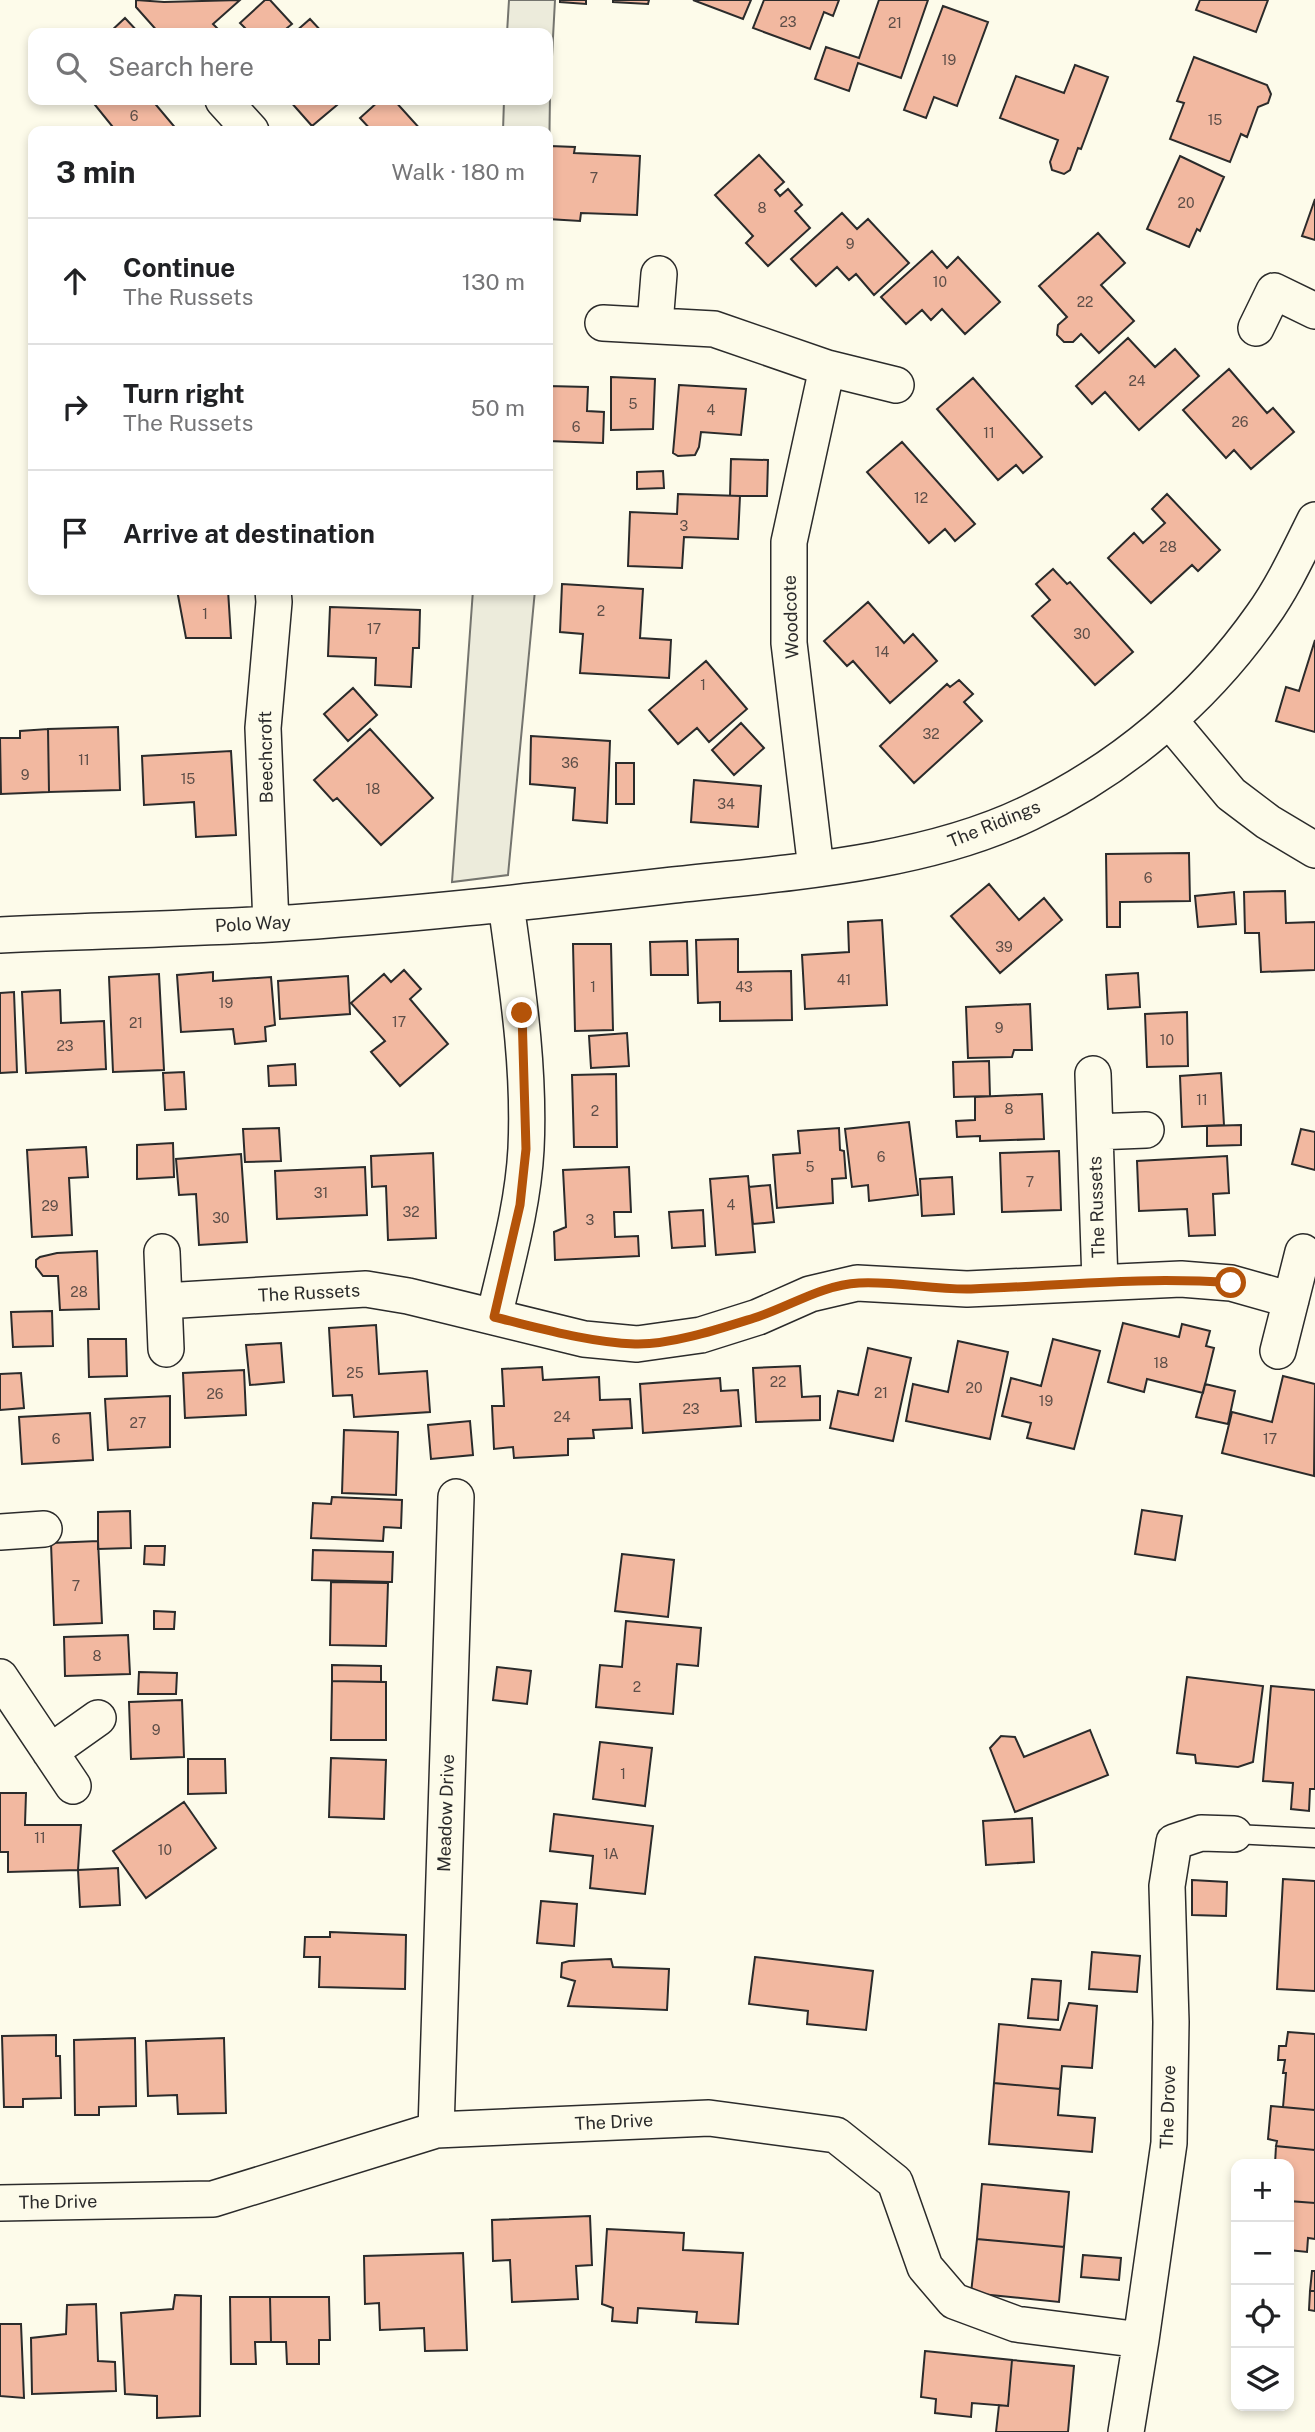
<!DOCTYPE html>
<html lang="en">
<head>
<meta charset="utf-8">
<style>
	:root { --surface:#fff; --page:#f2f2f2; --text:#202124; --muted:#757577; --line:#e0e0e0 }
	body { margin:0; font-family:"Public Sans",sans-serif; background:var(--page); color:var(--text) }
	.controls { position:absolute; right:21px; bottom:21px; display:grid; overflow:hidden; border-radius:14px; box-shadow:0 4px 10px #0003 }
	.controls button { width:63px; height:63px; display:grid; place-items:center; padding:0; border:0; border-bottom:2px solid var(--line); background:var(--surface); color:var(--text); font:35px sans-serif }
	.stop { position:absolute; width:21px; height:21px; margin:-16px; border:5px solid #b45309; border-radius:50%; background:#fff }
	.stop.end { background:#b45309; border-color:#fff; box-shadow:0 2px 7px #0008 }
	.list { margin:0; padding:0; list-style:none }
	h2 { display:flex; justify-content:space-between; align-items:center; height:91px; margin:0; padding:0 28px; font-size:30px }
	h2 small { font-size:23px; font-weight:400; color:var(--muted) }
	.list li { display:grid; grid-template-columns:46px 1fr auto; gap:21px; align-items:center; box-sizing:border-box; height:126px; padding:0 28px; border-top:2px solid var(--line) }
	.list b { display:block; font-size:26px; white-space:nowrap }
	.list p { margin:0; font-size:23px; white-space:nowrap; color:var(--muted) }
	.list em { font-size:23px; font-style:normal; color:var(--muted) }
	.icon { flex:none; width:38px; height:38px; fill:none; stroke:currentColor; stroke-width:2; stroke-linecap:round; stroke-linejoin:round }
	.map { position:relative; flex:none; width:1315px; height:2432px; overflow:hidden }
	.search { position:absolute; background:var(--surface); box-shadow:0 4px 10px #0003; left:28px; top:28px; width:525px; height:77px; display:flex; align-items:center; gap:18px; box-sizing:border-box; padding:0 24px; border-radius:14px; color:var(--muted); font-size:26px }
	.panel { position:absolute; background:var(--surface); box-shadow:0 4px 10px #0003; left:28px; top:126px; width:525px; height:469px; border-radius:14px }
	.map>svg:first-child { display:block }
</style>
</head>
<body>
<div class="map">
<svg width="1315" height="2432" viewBox="0 0 1315 2432">
	<rect width="100%" height="100%" fill="#fdfbea"/>
	<!-- green -->
	<path fill="#ecebdb" stroke="#74746e" stroke-width="2" d="M509 0H555L550 94 548 240V131H503L504 100H548V33H507Z
		M473 590H535L508 875 452 882Z"/>
	<!-- building -->
	<path fill="#f2b8a0" stroke="#2b2b2b" stroke-width="2" d="M136 0 164 2 240 0 213 24 218 29 212 33H159L136 7Z
		M265 0H270L292 24 281 33H250L240 23Z
		M560 0H586V4L560 2Z
		M613 0H649L648 4 613 2Z
		M693 0H751L743 19Z
		M764 0H839L833 16 824 12 810 49 753 28Z
		M879 0H928L901 78 858 63 849 91 815 79 826 47 859 58Z
		M1200 0H1268L1256 32 1196 10Z
		M943 6 988 22 957 106 934 97 926 118 904 110Z
		M125 18 139 33H109Z
		M310 19 323 33H294Z
		M1194 57 1267 85 1271 94 1268 103 1258 107 1247 137 1241 134 1230 162 1170 139 1184 103 1177 101Z
		M1075 65 1108 77 1081 149 1078 148 1070 170 1064 174 1052 170 1050 162 1058 140 1000 118 1016 76 1064 93Z
		M91 100H152L178 131H116Z
		M289 100H343L312 126Z
		M380 100H394L422 131H372L360 118Z
		M550 146 575 147 574 153 640 156 637 215 581 213 580 221 548 219Z
		M759 155 784 182 775 190 780 196 788 189 802 205 795 211 810 228 768 266 746 243 753 236 715 195Z
		M1180 156 1224 177 1200 231 1197 229 1189 247 1147 229Z
		M1315 199V240L1302 236Z
		M842 213 857 229 868 219 909 263 874 295 856 274 849 280 837 267 816 286 791 259Z
		M1098 233 1125 263 1101 285 1134 321 1099 353 1081 334 1073 342H1064L1057 335 1058 325 1067 317 1039 286Z
		M932 251 947 268 958 257 1000 302 965 334 942 309 931 320 922 310 906 324 881 297Z
		M1128 338 1155 367 1175 349 1199 376 1139 430 1105 392 1092 404 1076 386Z
		M1229 369 1267 413 1273 408 1294 432 1251 469 1234 450 1226 458 1183 410Z
		M611 377 655 379 653 429 611 430Z
		M973 378 1042 457 1023 473 1016 465 998 480 937 409Z
		M679 385 746 389 741 435 701 432 699 447 695 455 678 456 673 453Z
		M548 386 588 387 587 411 604 412 603 443 548 441Z
		M902 442 975 524 955 541 945 529 929 543 867 472Z
		M731 459 768 460 767 496H730Z
		M663 471 664 488 637 489V472Z
		M678 494 740 496 738 539 684 537 682 568 628 566 630 512 677 514Z
		M1167 494 1220 550 1198 571 1192 565 1151 603 1108 558 1134 533 1143 543 1165 523 1152 509Z
		M1053 569 1067 584 1070 582 1133 652 1095 685 1032 616 1050 600 1036 584Z
		M562 584 643 589 640 638 671 640 669 678 580 673 583 634 560 632Z
		M177 590H228L231 638H186Z
		M311 590H404V593Z
		M868 602 904 643 913 634 937 661 890 703 853 661 847 666 824 641Z
		M330 607 420 610 419 648H413L411 687 375 685 376 658 328 656Z
		M1315 640V732L1276 721 1286 687 1299 691Z
		M706 661 747 709 709 742 697 728 678 744 649 710Z
		M959 680 973 694 964 702 982 721 914 783 880 746 947 684 950 687Z
		M353 688 377 715 348 741 324 714Z
		M741 723 764 748 734 775 712 750Z
		M118 727 120 790 49 792 48 729Z
		M48 729 49 792 1 794 0 738H20V731Z
		M370 729 433 798 381 845 337 798 333 801 314 780Z
		M531 736 610 741 607 823 573 820 575 788 530 784Z
		M231 751 236 835 196 837 194 802 144 805 142 756Z
		M616 763H634V804H616Z
		M694 780 761 786 758 827 691 822Z
		M1189 853 1190 901 1120 902V927H1107L1106 854Z
		M989 884 1019 920 1044 898 1062 920 1000 973 951 916Z
		M1285 891 1286 923 1315 922V970L1261 972 1259 933H1245L1244 892Z
		M1234 892 1236 924 1198 927 1195 896Z
		M882 920 887 1005 805 1009 802 955 849 952 848 922Z
		M738 939V972L791 971 792 1020 720 1021V1002L698 1003 696 940Z
		M687 941 688 975H651L650 942Z
		M573 944H611L613 1030 575 1031Z
		M404 970 421 989 410 999 448 1044 400 1086 371 1052 385 1041 351 1003 384 974 391 982Z
		M213 972V981L271 977 275 1025 265 1027 266 1041 235 1044 233 1029 181 1032 177 975Z
		M1138 973 1140 1007 1108 1009 1106 975Z
		M159 974 164 1070 113 1072 109 977Z
		M348 976 350 1014 280 1019 278 981Z
		M60 990 61 1023 104 1021 106 1069 26 1073 22 992Z
		M14 992 17 1072 0 1073V993Z
		M1030 1004 1032 1050H1014L1012 1057 968 1058 966 1007Z
		M1187 1012 1188 1066 1147 1067 1145 1014Z
		M627 1033 629 1066 591 1068 589 1036Z
		M989 1061 990 1096 954 1097 953 1062Z
		M295 1064 296 1085 269 1086 268 1066Z
		M184 1072 186 1109 165 1110 163 1073Z
		M1221 1073 1224 1125 1182 1127 1180 1076Z
		M616 1074 617 1147H574L572 1075Z
		M1042 1094 1044 1139 980 1141V1136L957 1137 956 1121 975 1120V1097Z
		M909 1122 918 1195 869 1201 868 1185 852 1187 845 1129Z
		M1241 1125V1145L1207 1146V1126Z
		M279 1128 281 1161 245 1162 243 1129Z
		M839 1128 840 1150 844 1151 846 1178 832 1179 833 1203 777 1208 773 1155 800 1153 798 1131Z
		M1301 1129 1315 1132V1170L1292 1164Z
		M173 1143 174 1177 137 1179V1145Z
		M86 1147 88 1177 69 1178 72 1235 32 1237 27 1150Z
		M1059 1151 1061 1210 1002 1212 1000 1153Z
		M433 1153 436 1238 388 1240 386 1186 372 1187 371 1156Z
		M241 1154 247 1242 199 1245 196 1194 179 1195 176 1159Z
		M1227 1156 1229 1193 1213 1194 1215 1235 1189 1236 1187 1209 1139 1211 1137 1161Z
		M365 1167 367 1215 277 1219 275 1171Z
		M629 1167 631 1212H614L615 1237 638 1236 639 1256 555 1260 554 1232 566 1227 563 1170Z
		M748 1176 755 1252 716 1255 710 1179Z
		M952 1177 954 1214 922 1216 920 1179Z
		M770 1185 774 1222 753 1224 749 1187Z
		M703 1210 705 1246 672 1248 669 1212Z
		M97 1251 99 1309 60 1310 58 1276H43L36 1267V1260L40 1257 57 1253Z
		M52 1311 53 1346 13 1347 11 1312Z
		M1123 1323 1179 1337 1182 1324 1210 1331 1206 1346 1214 1348 1203 1393 1147 1379 1144 1392 1108 1382Z
		M376 1325 379 1374 427 1371 430 1412 354 1417 352 1395 333 1396 329 1328Z
		M88 1339H126L127 1376 89 1377Z
		M1053 1339 1100 1351 1074 1449 1027 1438 1031 1423 1002 1416 1011 1378 1041 1386Z
		M958 1341 1008 1352 990 1439 906 1421 913 1384 948 1392Z
		M281 1343 284 1382 250 1385 246 1345Z
		M868 1348 911 1358 893 1441 830 1428 838 1391 858 1395Z
		M800 1366 802 1397 820 1396V1420L756 1422 753 1368Z
		M542 1367 543 1380 599 1377 600 1400 630 1399 632 1428 593 1430 594 1438 568 1439V1455L514 1458 513 1447 494 1449 492 1406H504L502 1369Z
		M244 1370 246 1415 185 1418 183 1373Z
		M21 1373 24 1408 0 1410V1374Z
		M1283 1376 1315 1384 1314 1476 1222 1453 1232 1412 1272 1422Z
		M720 1378 721 1391 738 1390 741 1426 643 1433 640 1384Z
		M1205 1384 1235 1391 1228 1424 1196 1417Z
		M170 1396V1447L108 1450 105 1399Z
		M90 1413 93 1460 22 1464 19 1417Z
		M470 1421 473 1455 431 1459 428 1425Z
		M344 1430 398 1432 396 1495 342 1493Z
		M332 1497 402 1500 401 1528 384 1527 383 1541 311 1538 313 1503 331 1504Z
		M1142 1510 1182 1516 1175 1560 1135 1554Z
		M130 1511 131 1548 98 1549V1512Z
		M98 1541 102 1623 54 1625 51 1543Z
		M145 1546H165L164 1565 144 1564Z
		M313 1550 393 1552 392 1582 312 1580Z
		M622 1554 674 1560 668 1617 615 1611Z
		M331 1582 388 1583 386 1646 330 1645Z
		M154 1611 175 1612 174 1629H154Z
		M626 1621 701 1628 698 1666 677 1664 673 1714 596 1707 600 1665 622 1667Z
		M128 1635 130 1674 65 1676 64 1637Z
		M332 1665 381 1666V1682L332 1681Z
		M497 1667 531 1671 527 1704 493 1700Z
		M139 1672 177 1673 176 1694H138Z
		M1187 1677 1263 1686 1253 1762 1238 1767 1196 1763 1195 1755 1177 1753Z
		M332 1681 386 1682V1740H331Z
		M1271 1686 1315 1690V1789H1310L1309 1811 1291 1809 1293 1783 1263 1781Z
		M182 1700 184 1757 131 1759 129 1702Z
		M1090 1730 1108 1775 1015 1812 990 1748 1001 1736 1015 1737 1024 1757Z
		M600 1742 652 1748 645 1806 593 1799Z
		M331 1758 386 1760 384 1819 329 1817Z
		M188 1759H225L226 1793 188 1794Z
		M0 1793H26L25 1825H81L78 1870 8 1872V1852H0Z
		M184 1802 216 1848 146 1898 113 1851Z
		M554 1814 653 1826 645 1894 590 1888 593 1856 550 1851Z
		M1032 1818 1034 1862 986 1865 983 1821Z
		M118 1868 120 1905 80 1907 78 1870Z
		M1283 1879 1315 1881V1991L1277 1989Z
		M1192 1880 1227 1882 1226 1916 1192 1915Z
		M541 1901 577 1904 574 1946 537 1943Z
		M330 1932 406 1935 405 1989 319 1987 320 1957H304L305 1937H330Z
		M1092 1952 1140 1956 1137 1992 1089 1989Z
		M755 1957 873 1971 866 2030 807 2024 808 2011 749 2004Z
		M611 1959 613 1967 669 1969 667 2010 568 2006 575 1981 561 1977 562 1963 569 1961Z
		M1032 1979 1061 1981 1058 2020 1028 2018Z
		M1069 2003 1097 2006 1092 2068 1062 2066 1060 2089 994 2083 999 2024 1060 2030Z
		M1288 2032 1315 2034V2110L1283 2107 1286 2073H1283L1285 2060H1278L1279 2046H1286Z
		M56 2035V2056H60L61 2098 23 2099V2107H4L2 2036Z
		M135 2038 136 2106 99 2107V2115H75L74 2040Z
		M224 2038 226 2113 178 2114 177 2095 148 2096 146 2041Z
		M994 2083 1060 2089 1058 2115 1095 2118 1092 2152 989 2144Z
		M1271 2106 1315 2110V2150L1276 2146 1277 2141 1268 2139Z
		M1276 2146 1315 2150V2203L1289 2201V2164H1275Z
		M982 2184 1069 2192 1064 2247 977 2239Z
		M1289 2201 1315 2203V2239L1308 2238 1307 2252 1289 2250Z
		M590 2216 592 2265 576 2266 578 2299 512 2302 510 2260 493 2261 492 2220Z
		M607 2229 684 2233 683 2250 743 2253 738 2324 696 2322 697 2312 638 2308 637 2323 612 2321 613 2308 602 2304Z
		M977 2239 1064 2247 1059 2302 971 2293Z
		M463 2253 467 2350 425 2351 424 2328 380 2330 379 2303 365 2304 364 2256Z
		M1083 2255 1121 2258 1119 2280 1081 2277Z
		M1312 2271H1315V2291H1310Z
		M1310 2291H1315V2311L1309 2310Z
		M175 2295 201 2296 200 2416 157 2418V2396L125 2394 121 2313 173 2309Z
		M230 2297H270L271 2342H255L256 2364H231Z
		M270 2297H329L330 2340H319V2364H287L286 2342H271Z
		M96 2304 98 2361 115 2362 116 2391 32 2394 31 2338 66 2334 67 2305Z
		M0 2324H21L24 2398 0 2396Z
		M925 2351 1012 2360 1008 2406 972 2403 971 2417 935 2413 936 2399 921 2397Z
		M1012 2360 1074 2366 1068 2432H996L999 2405 1008 2406Z"/>
	<g fill="none" stroke-linecap="round" stroke-linejoin="round">
		<defs>
			<path id="lane" d="M1234 1834 1315 1838"/>
			<path id="street" d="M223 100 251 131
				M603 323 714 329 827 368 896 385
				M655 324 659 274
				M1256 328 1274 291 1315 311
				M1170 721 1231 794 1268 822 1315 850
				M816 869 789 643V542L827 368
				M271 924 263 728 274 602 273 590
				M0 935C90 931 181 929 271 924 403 916 534 901 665 886 783 873 922 865 1029 813 1121 769 1203 700 1262 616 1283 587 1299 552 1315 520
				M1093 1074 1100 1282
				M1095 1132 1146 1130
				M162 1252 166 1349
				M164 1301 366 1289 408 1296 584 1339 637 1344 701 1335 758 1317 810 1294 857 1283 967 1289 1181 1279 1231 1283 1291 1300
				M494 1317C507 1261 523 1206 526 1149 530 1067 517 985 506 904
				M1278 1351 1303 1252
				M0 1532 44 1529
				M0 1677 73 1786
				M50 1752 98 1718
				M436 2130 456 1497
				M0 2203 213 2199 436 2130 709 2118 836 2135 895 2182 925 2267 954 2301 1016 2324 1141 2340
				M1126 2432 1141 2340 1169 2143 1171 2022 1167 1886 1174 1842 1201 1833 1234 1834"/>
		</defs>
		<!-- lane casing -->
		<use href="#lane" stroke="#2b2b2b" stroke-width="21"/>
		<!-- street casing -->
		<use href="#street" stroke="#2b2b2b" stroke-width="38"/>
		<!-- lane -->
		<use href="#lane" stroke="#fdfbea" stroke-width="18"/>
		<!-- street -->
		<use href="#street" stroke="#fdfbea" stroke-width="35"/>
	</g>
	<g fill="none" stroke-linecap="round" stroke-linejoin="round">
		<!-- route -->
		<path stroke="#b45309" stroke-width="9" d="M522 1013 526 1149 520 1205 494 1317C540 1328 587 1342 635 1344 671 1345 719 1329 754 1318 789 1307 821 1285 859 1283 896 1281 934 1290 971 1289 1057 1286 1144 1276 1231 1283"/>
	</g>
	<g text-anchor="middle" stroke-width="5" stroke-linejoin="round" paint-order="stroke">
		<!-- number labels -->
		<g font-size="14" fill="#5d4e48">
			<text x="788" y="27">23</text>
			<text x="895" y="28">21</text>
			<text x="949" y="65">19</text>
			<text x="134" y="121">6</text>
			<text x="1215" y="125">15</text>
			<text x="594" y="183">7</text>
			<text x="1186" y="208">20</text>
			<text x="762" y="213">8</text>
			<text x="850" y="249">9</text>
			<text x="940" y="287">10</text>
			<text x="1085" y="307">22</text>
			<text x="1137" y="386">24</text>
			<text x="633" y="409">5</text>
			<text x="711" y="415">4</text>
			<text x="1240" y="427">26</text>
			<text x="576" y="432">6</text>
			<text x="989" y="438">11</text>
			<text x="921" y="503">12</text>
			<text x="684" y="531">3</text>
			<text x="1168" y="552">28</text>
			<text x="601" y="616">2</text>
			<text x="205" y="619">1</text>
			<text x="374" y="634">17</text>
			<text x="1082" y="639">30</text>
			<text x="882" y="657">14</text>
			<text x="703" y="690">1</text>
			<text x="931" y="739">32</text>
			<text x="84" y="765">11</text>
			<text x="570" y="768">36</text>
			<text x="25" y="780">9</text>
			<text x="188" y="784">15</text>
			<text x="373" y="794">18</text>
			<text x="726" y="809">34</text>
			<text x="1148" y="883">6</text>
			<text x="1004" y="952">39</text>
			<text x="844" y="985">41</text>
			<text x="593" y="992">1</text>
			<text x="744" y="992">43</text>
			<text x="226" y="1008">19</text>
			<text x="399" y="1027">17</text>
			<text x="136" y="1028">21</text>
			<text x="999" y="1033">9</text>
			<text x="1167" y="1045">10</text>
			<text x="65" y="1051">23</text>
			<text x="1202" y="1105">11</text>
			<text x="1009" y="1114">8</text>
			<text x="595" y="1116">2</text>
			<text x="881" y="1162">6</text>
			<text x="810" y="1172">5</text>
			<text x="1030" y="1187">7</text>
			<text x="321" y="1198">31</text>
			<text x="731" y="1210">4</text>
			<text x="50" y="1211">29</text>
			<text x="411" y="1217">32</text>
			<text x="221" y="1223">30</text>
			<text x="590" y="1225">3</text>
			<text x="79" y="1297">28</text>
			<text x="1161" y="1368">18</text>
			<text x="355" y="1378">25</text>
			<text x="778" y="1387">22</text>
			<text x="974" y="1393">20</text>
			<text x="881" y="1398">21</text>
			<text x="215" y="1399">26</text>
			<text x="1046" y="1406">19</text>
			<text x="691" y="1414">23</text>
			<text x="562" y="1422">24</text>
			<text x="138" y="1428">27</text>
			<text x="56" y="1444">6</text>
			<text x="1270" y="1444">17</text>
			<text x="76" y="1591">7</text>
			<text x="97" y="1661">8</text>
			<text x="637" y="1692">2</text>
			<text x="156" y="1735">9</text>
			<text x="623" y="1779">1</text>
			<text x="40" y="1843">11</text>
			<text x="165" y="1855">10</text>
			<text x="611" y="1859">1A</text>
		</g>
		<!-- street labels -->
		<g font-size="18" fill="#2b2b2b" stroke="#fdfbea">
			<text transform="translate(791 617) rotate(-92)" y="6">Woodcote</text>
			<text transform="translate(266 757) rotate(-91)" y="6">Beechcroft</text>
			<text transform="translate(994 824) rotate(-22)" y="6">The Ridings</text>
			<text transform="translate(253 924) rotate(-3)" y="6">Polo Way</text>
			<text transform="translate(1097 1207) rotate(-92)" y="6">The Russets</text>
			<text transform="translate(309 1293) rotate(-3)" y="6">The Russets</text>
			<text transform="translate(446 1813) rotate(-88)" y="6">Meadow Drive</text>
			<text transform="translate(1168 2107) rotate(-88)" y="6">The Drove</text>
			<text transform="translate(614 2122) rotate(-3)" y="6">The Drive</text>
			<text transform="translate(58 2202) rotate(-1)" y="6">The Drive</text>
		</g>
	</g>
</svg>
<div class="controls">
<button>+</button>
<button>−</button>
<button><svg class="icon" aria-label="locate" viewBox="0 0 24 24"><circle cx="12" cy="12" r="6"/><path d="M12 2v4M12 18v4M2 12h4M18 12h4"/></svg></button>
<button><svg class="icon" aria-label="layers" viewBox="0 0 24 24"><path d="M12 4l9 5-9 5-9-5zM3 14l9 5 9-5"/></svg></button>
</div>
<div class="stop" style="left:1231px;top:1283px"></div>
<div class="stop end" style="left:522px;top:1013px"></div>
<div class="search"><svg class="icon" aria-label="search" viewBox="0 0 24 24"><circle cx="10" cy="10" r="6"/><path d="M15 15l6 6"/></svg>Search here</div>
<section class="panel">
<h2>3 min<small>Walk · 180 m</small></h2>
<ul class="list">
<li><svg class="icon" aria-label="ahead" viewBox="0 0 24 24"><path d="M12 20V5M6 11l6-6 6 6"/></svg><div><b>Continue</b><p>The Russets</p></div><em>130 m</em></li>
<li><svg class="icon" aria-label="right" viewBox="0 0 24 24"><path d="M7 20v-9h11M14 6l5 5-5 5"/></svg><div><b>Turn right</b><p>The Russets</p></div><em>50 m</em></li>
<li><svg class="icon" aria-label="arrive" viewBox="0 0 24 24"><path d="M6 21V4h12l-3 4 3 4H6"/></svg><div><b>Arrive at destination</b></div></li>
</ul>
</section>
</div>
</body>
</html>
